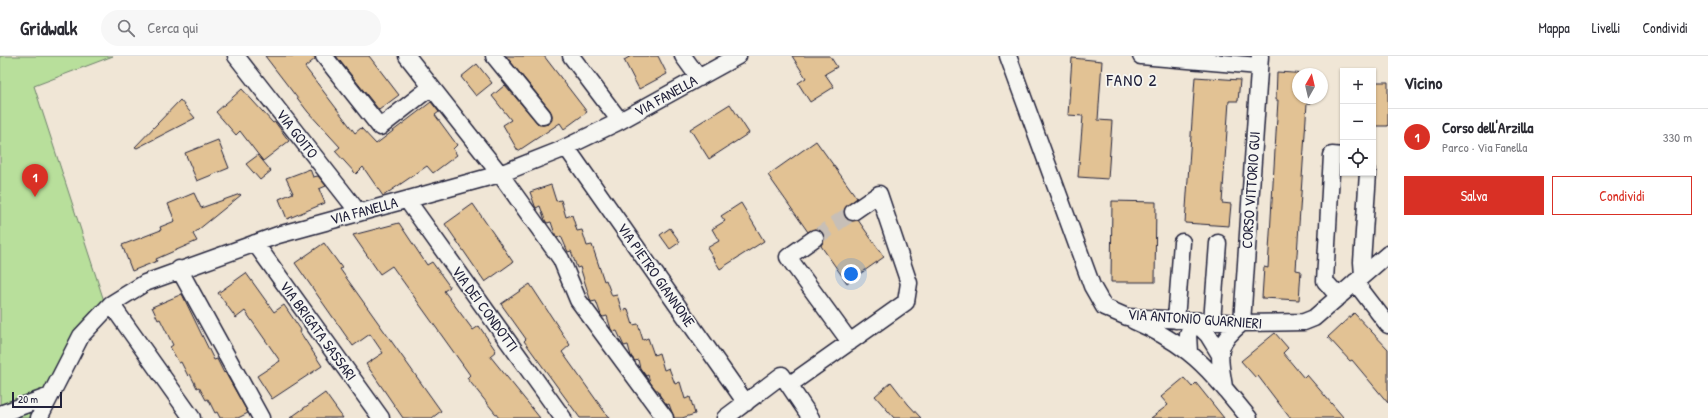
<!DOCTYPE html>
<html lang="it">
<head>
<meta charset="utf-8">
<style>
	:root { --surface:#fff; --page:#f7f7f7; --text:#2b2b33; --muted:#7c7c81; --line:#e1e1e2; --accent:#d93025 }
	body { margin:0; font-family:"Patrick Hand",sans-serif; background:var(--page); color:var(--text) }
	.controls { position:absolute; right:12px; top:12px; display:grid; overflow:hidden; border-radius:0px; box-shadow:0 1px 3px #0004 }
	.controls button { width:36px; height:36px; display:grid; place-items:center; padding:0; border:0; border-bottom:1px solid var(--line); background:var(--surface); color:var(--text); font:20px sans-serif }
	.compass { position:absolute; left:1292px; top:12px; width:36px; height:36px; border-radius:50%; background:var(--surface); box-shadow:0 1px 3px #0004; rotate:8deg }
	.scale { position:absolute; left:12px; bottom:10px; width:50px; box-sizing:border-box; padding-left:4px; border:2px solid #22223b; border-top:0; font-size:11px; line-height:14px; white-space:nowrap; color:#22223b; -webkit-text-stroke:3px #f6f6f2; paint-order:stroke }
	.you { position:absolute; left:851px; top:218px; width:14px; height:14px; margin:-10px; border:3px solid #fff; border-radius:50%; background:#1a73e8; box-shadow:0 0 0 6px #1a73e833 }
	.badge { display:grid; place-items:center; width:26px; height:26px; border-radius:50%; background:var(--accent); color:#fff; font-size:13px; font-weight:700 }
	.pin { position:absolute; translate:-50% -33px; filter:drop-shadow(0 1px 2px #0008) }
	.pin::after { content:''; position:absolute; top:21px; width:14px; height:12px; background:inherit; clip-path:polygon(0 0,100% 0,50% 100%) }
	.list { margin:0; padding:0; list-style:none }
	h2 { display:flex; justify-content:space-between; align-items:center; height:52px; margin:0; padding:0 16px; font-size:17px }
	h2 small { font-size:13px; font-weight:400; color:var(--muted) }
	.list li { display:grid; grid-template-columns:26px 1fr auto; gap:12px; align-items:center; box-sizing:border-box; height:56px; padding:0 16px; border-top:1px solid var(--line) }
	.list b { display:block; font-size:15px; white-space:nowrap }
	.list p { margin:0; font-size:13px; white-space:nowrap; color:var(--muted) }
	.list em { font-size:13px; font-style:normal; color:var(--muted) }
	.actions { display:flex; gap:8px; padding:12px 16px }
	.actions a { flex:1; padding:9px 0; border:1px solid var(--accent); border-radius:0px; text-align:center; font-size:14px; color:var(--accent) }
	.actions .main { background:var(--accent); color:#fff }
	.icon { flex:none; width:22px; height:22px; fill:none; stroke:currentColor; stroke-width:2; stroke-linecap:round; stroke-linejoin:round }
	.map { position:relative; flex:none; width:1388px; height:362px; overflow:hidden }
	header { display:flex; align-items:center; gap:24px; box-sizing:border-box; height:56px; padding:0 20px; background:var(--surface); border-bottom:1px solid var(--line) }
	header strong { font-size:19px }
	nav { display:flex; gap:22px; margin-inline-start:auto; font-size:14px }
	.search { width:280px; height:36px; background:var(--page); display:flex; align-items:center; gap:10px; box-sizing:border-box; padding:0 14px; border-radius:22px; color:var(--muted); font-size:15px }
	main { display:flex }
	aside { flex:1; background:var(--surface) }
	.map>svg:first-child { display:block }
</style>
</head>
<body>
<header>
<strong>Gridwalk</strong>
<div class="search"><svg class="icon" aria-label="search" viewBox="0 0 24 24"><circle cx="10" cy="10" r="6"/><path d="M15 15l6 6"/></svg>Cerca qui</div>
<nav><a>Mappa</a><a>Livelli</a><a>Condividi</a></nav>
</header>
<main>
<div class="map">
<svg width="1388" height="362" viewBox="0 0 1388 362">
	<rect width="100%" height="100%" fill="#f0e6d6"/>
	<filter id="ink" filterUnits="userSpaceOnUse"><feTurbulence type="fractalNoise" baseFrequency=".025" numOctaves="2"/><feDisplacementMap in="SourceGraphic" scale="8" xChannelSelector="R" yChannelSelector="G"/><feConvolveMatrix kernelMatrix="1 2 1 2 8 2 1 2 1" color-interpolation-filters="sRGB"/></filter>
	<g filter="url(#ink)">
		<!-- green -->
		<path fill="#b8df9b" stroke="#6d806b" d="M0 0H113L34 30 106 251 48 362H0Z"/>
		<!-- building -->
		<path fill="#e2c294" stroke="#22223b" d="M265 0H315V3L305 11 355 77 361 72 376 88 431 46 439 56 435 59 457 89 453 93 457 99 433 117 427 110 383 140 363 111 356 118 335 95 340 91 308 56Z
			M336 0H369L399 39 379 54Z
			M506 0H544L587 56 564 73 560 67 518 95 503 69 511 64 492 40 505 29 539 69H544L549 68 552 64V59L550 54Z
			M631 0H658L667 18 639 33 624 4Z
			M792 0H830L837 11 825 18 834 31 810 46 798 27 806 22Z
			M1072 2 1102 5 1098 64 1112 65 1108 123 1078 121 1083 60 1068 59Z
			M477 8 492 27 476 40 461 21Z
			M1277 16 1309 18H1298V42H1311V47H1307L1296 214 1301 215 1299 244 1262 242 1264 211 1268 212 1278 44H1276Z
			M1195 21 1240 24 1238 45H1229L1222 147 1231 148 1229 170 1185 167Z
			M1373 26H1388V70H1373Z
			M242 33 273 67 275 66 289 85 263 105 240 75 236 79 216 56Z
			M180 44 195 62 137 92 135 91Z
			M730 48 749 77 709 103 690 73Z
			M218 84 229 112 197 125 185 97Z
			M816 85 857 142 845 152 844 156 845 161 849 165 858 164 884 201 847 227 821 190 824 182 822 176 815 173 808 176 768 119Z
			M258 99 271 115 260 124 246 108Z
			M310 113 313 121 318 120 326 130 319 133 325 147 287 163 279 143 293 137 286 122Z
			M551 129 556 145 561 144 566 161 572 159 577 175 582 174 587 190 592 189 604 225 606 224 612 240 617 239 622 255 628 253 633 269 638 268 643 284 648 282 654 299 659 297 664 314 669 312 675 328 680 326 685 343 690 341 695 358 682 362H674L669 348 667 349 660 340 658 334H656L650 326 648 319 646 320 640 312 638 304 635 305 631 300 628 289 624 290 617 275 613 276 611 273 607 260 603 261 601 259 596 245 591 246 580 211 577 212 571 195 568 196 561 180 557 182 555 178 551 166 547 167 545 164 540 150 536 152 535 150 530 136Z
			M194 137 201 152 240 138 241 139 193 178 197 185 156 203 157 205 132 215 122 189 161 174 160 171 175 165 168 148Z
			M1112 145 1156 146 1155 226H1111Z
			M741 147 764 185 720 213 707 192 719 185 712 173 725 165 721 160Z
			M473 148 513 206 485 226 445 168Z
			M399 167 427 209 432 206 450 231 444 235 473 274 479 270 496 295 490 300 540 362H499L467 322 470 319 392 210 380 218 353 179Z
			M670 172 680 186 670 193 660 179Z
			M324 187 342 212 340 213 441 355 432 362H403L366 308 383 297 370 278 353 290 295 207Z
			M246 217 274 256 284 249 301 274 300 276 322 310 272 343 257 320 280 305 245 255 236 262 218 237Z
			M530 228 570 289 562 296 609 362H580L524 285 526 283 501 248Z
			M182 238 214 304 217 303 224 317 225 316 248 357 238 362H220L217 356 215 357 208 343 206 344 199 331 197 332 190 318 188 320 181 306 179 307 170 291 173 289 160 263 158 264 152 251Z
			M1354 257 1388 293V347L1352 304 1350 305 1328 281Z
			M1275 277 1288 292 1283 297 1304 322 1307 319 1344 362H1290L1258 320 1256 322 1241 305Z
			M1184 322 1192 331 1196 327 1224 362H1151L1168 349 1161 341Z
			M891 326 908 348 921 362H894L875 340Z
			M325 337 343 362H290Z"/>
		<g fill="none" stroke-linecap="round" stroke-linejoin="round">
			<!-- minor-tunnel -->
			<path stroke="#c7bfb7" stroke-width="16" stroke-dasharray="16 8" stroke-linecap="butt" d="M815 182 853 156"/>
			<defs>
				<path id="minor" d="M236 0 359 157
					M324 0 380 71 431 31
					M407 0 500 118 561 203 578 244 665 362
					M494 0 543 60
					M571 0 620 65
					M683 0 699 22
					M1008 0 1092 230 1104 251 1127 261 1242 267 1304 266 1314 262 1388 198
					M1141 0 1259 10
					M566 91 746 347
					M407 144 563 362
					M815 182 788 201 850 286
					M255 187 381 362
					M179 213 261 362
					M1363 219 1362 206 1368 117
					M1355 226 1388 269
					M1339 241 1325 225 1332 99 1343 100
					M111 248 192 362
					M1176 264 1182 186
					M1134 265C1153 273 1171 283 1188 296 1211 314 1230 339 1249 362
					M1194 265 1208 279 1219 297
					M1212 266 1218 187
					M1242 267 1260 0
					M1189 296 1188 279 1194 265
					M789 329 906 246 909 227 879 138 853 156
					M1224 331C1219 299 1214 289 1242 267
					M0 358 50 340
					M39 362 81 280 111 248 145 227 278 179 500 118 558 95 620 65 738 0
					M725 362 782 319 811 362"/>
			</defs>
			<!-- minor casing -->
			<use href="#minor" stroke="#22223b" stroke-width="19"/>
			<!-- minor -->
			<use href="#minor" stroke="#f6f6f2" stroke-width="16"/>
		</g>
	</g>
	<g text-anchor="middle" stroke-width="3.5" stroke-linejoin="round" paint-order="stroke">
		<!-- street labels -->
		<g font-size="15" fill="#22223b" stroke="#f6f6f2">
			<text transform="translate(666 40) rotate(-29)" y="5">VIA FANELLA</text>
			<text transform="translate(297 78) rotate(52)" y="5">VIA GOITO</text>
			<text transform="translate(1251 134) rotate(-86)" y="5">CORSO VITTORIO GUI</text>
			<text transform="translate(364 155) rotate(-15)" y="5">VIA FANELLA</text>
			<text transform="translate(656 219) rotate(55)" y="5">VIA PIETRO GIANNONE</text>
			<text transform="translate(485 253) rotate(54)" y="5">VIA DEI CONDOTTI</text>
			<text transform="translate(1195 263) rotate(4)" y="5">VIA ANTONIO GUARNIERI</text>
			<text transform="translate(318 275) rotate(54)" y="5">VIA BRIGATA SASSARI</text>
		</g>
		<!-- quarter labels -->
		<g font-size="17" letter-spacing="1" fill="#22223b" stroke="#f6f6f2">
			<text x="1132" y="30">FANO 2</text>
		</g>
	</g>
</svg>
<div class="controls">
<button>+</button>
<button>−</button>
<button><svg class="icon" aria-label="locate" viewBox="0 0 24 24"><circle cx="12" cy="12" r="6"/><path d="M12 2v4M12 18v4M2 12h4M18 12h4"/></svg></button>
</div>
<svg class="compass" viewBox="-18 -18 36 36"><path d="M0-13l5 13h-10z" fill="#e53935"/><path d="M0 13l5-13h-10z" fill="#7c7c81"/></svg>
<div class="scale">20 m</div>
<div class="you"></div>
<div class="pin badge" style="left:35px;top:141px">1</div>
</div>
<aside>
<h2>Vicino<small></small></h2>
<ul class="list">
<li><span class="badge">1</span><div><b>Corso dell'Arzilla</b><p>Parco · Via Fanella</p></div><em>330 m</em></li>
</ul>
<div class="actions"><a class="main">Salva</a><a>Condividi</a></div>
</aside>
</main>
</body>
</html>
